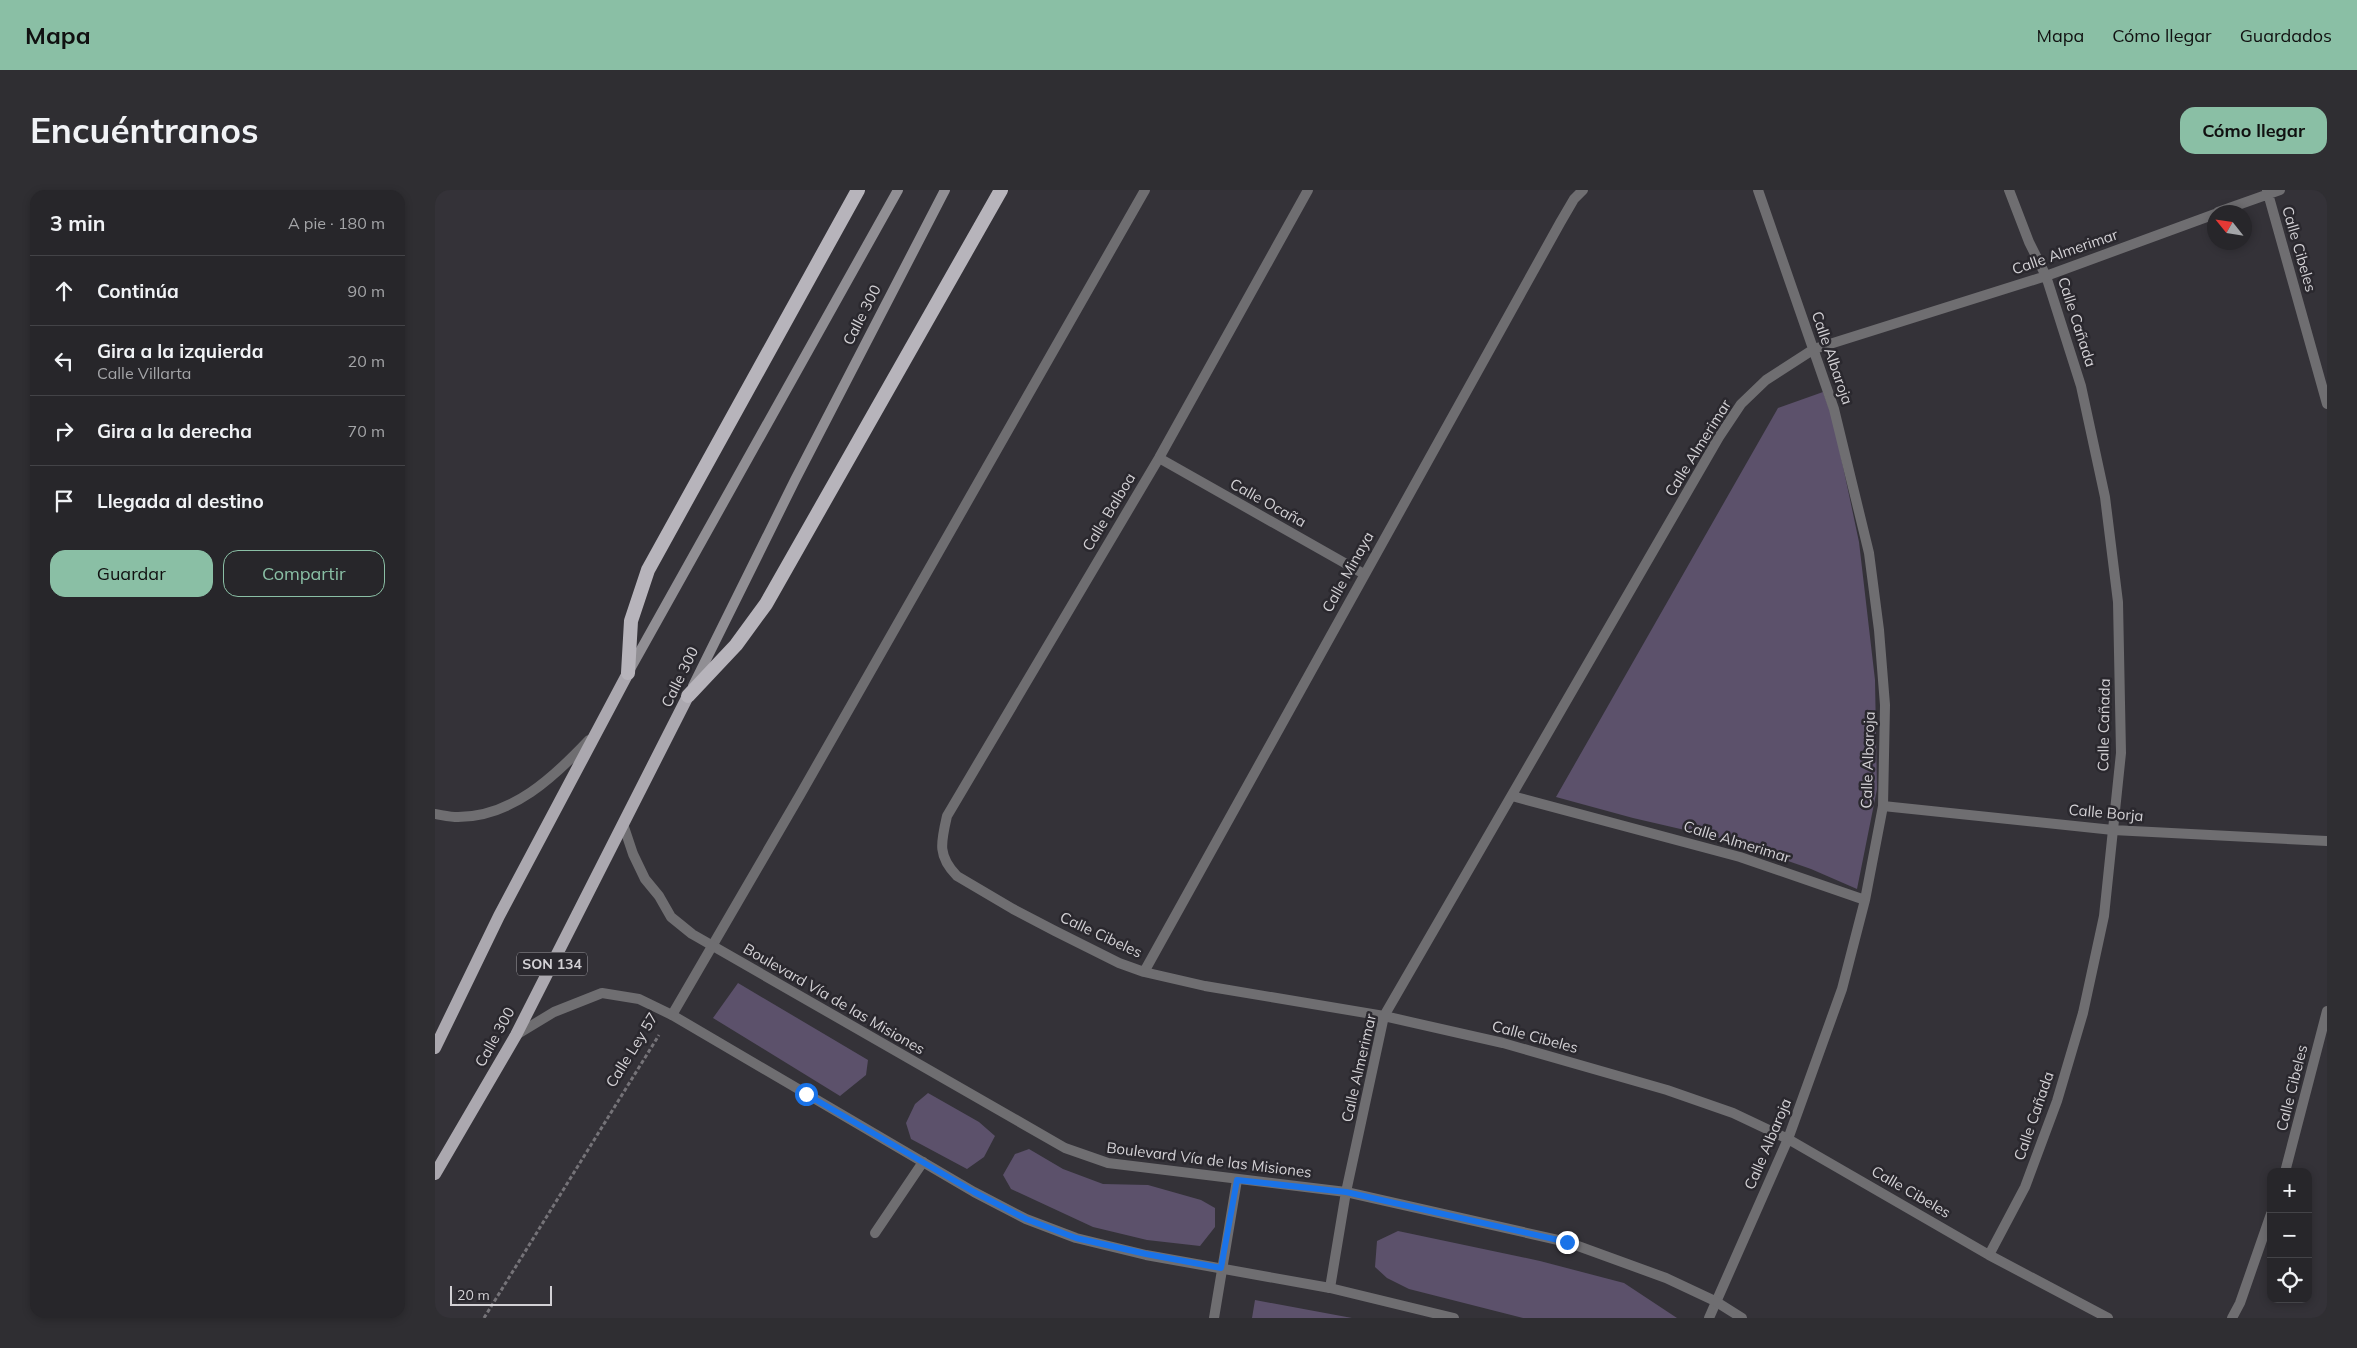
<!DOCTYPE html>
<html lang="es">
<head>
<meta charset="utf-8">
<style>
	:root { --surface:#27262a; --page:#2f2e32; --text:#f1f3f6; --muted:#a4a5a8; --line:#434347; --accent:#8abfa5 }
	body { margin:0; font-family:Mulish,sans-serif; background:var(--page); color:var(--text) }
	.controls { position:absolute; right:15px; bottom:15px; display:grid; overflow:hidden; border-radius:10px; box-shadow:0 2px 8px #0003 }
	.controls button { width:45px; height:45px; display:grid; place-items:center; padding:0; border:0; border-bottom:1px solid var(--line); background:var(--surface); color:var(--text); font:25px sans-serif }
	.compass { position:absolute; left:1772px; top:15px; width:45px; height:45px; border-radius:50%; background:var(--surface); box-shadow:0 2px 8px #0003; rotate:300deg }
	.scale { position:absolute; left:15px; bottom:12px; width:102px; box-sizing:border-box; padding-left:5px; border:2px solid #d3d1d5; border-top:0; font-size:14px; line-height:18px; white-space:nowrap; color:#d3d1d5; -webkit-text-stroke:4px #2a282e; paint-order:stroke }
	.stop { position:absolute; width:15px; height:15px; margin:-11px; border:4px solid #1a73e8; border-radius:50%; background:#fff }
	.stop.end { background:#1a73e8; border-color:#fff; box-shadow:0 1px 5px #0008 }
	.list { margin:0; padding:0; list-style:none }
	h2 { display:flex; justify-content:space-between; align-items:center; height:65px; margin:0; padding:0 20px; font-size:21px }
	h2 small { font-size:16px; font-weight:400; color:var(--muted) }
	.list li { display:grid; grid-template-columns:32px 1fr auto; gap:15px; align-items:center; box-sizing:border-box; height:70px; padding:0 20px; border-top:1px solid var(--line) }
	.list b { display:block; font-size:19px; white-space:nowrap }
	.list p { margin:0; font-size:16px; white-space:nowrap; color:var(--muted) }
	.list em { font-size:16px; font-style:normal; color:var(--muted) }
	.actions { display:flex; gap:10px; padding:15px 20px }
	.actions a { flex:1; padding:11px 0; border:1px solid var(--accent); border-radius:15px; text-align:center; font-size:18px; color:var(--accent) }
	.actions .main { background:var(--accent); color:#111 }
	.icon { flex:none; width:28px; height:28px; fill:none; stroke:currentColor; stroke-width:2; stroke-linecap:round; stroke-linejoin:round }
	.map { position:relative; flex:none; width:1892px; height:1128px; overflow:hidden; border-radius:15px }
	header { display:flex; align-items:center; gap:30px; box-sizing:border-box; height:70px; padding:0 25px; background:var(--accent); color:#111 }
	header strong { font-size:24px }
	nav { display:flex; gap:28px; margin-inline-start:auto; font-size:18px }
	.intro { display:flex; align-items:center; justify-content:space-between; box-sizing:border-box; height:120px; padding:0 30px }
	h1 { margin:0; font-size:35px }
	.button { padding:12px 22px; border-radius:15px; background:var(--accent); color:#111; font-size:18px; font-weight:700 }
	main { display:flex; gap:30px; padding:0 30px }
	aside { flex:1; background:var(--surface); border-radius:15px; box-shadow:0 2px 8px #0003 }
	.map>svg:first-child { display:block }
</style>
</head>
<body>
<header>
<strong>Mapa</strong>
<nav><a>Mapa</a><a>Cómo llegar</a><a>Guardados</a></nav>
</header>
<div class="intro"><h1>Encuéntranos</h1><a class="button">Cómo llegar</a></div>
<main>
<aside>
<h2>3 min<small>A pie · 180 m</small></h2>
<ul class="list">
<li><svg class="icon" aria-label="ahead" viewBox="0 0 24 24"><path d="M12 20V5M6 11l6-6 6 6"/></svg><div><b>Continúa</b></div><em>90 m</em></li>
<li><svg class="icon" aria-label="left" viewBox="0 0 24 24"><path d="M17 20v-9H6M10 6l-5 5 5 5"/></svg><div><b>Gira a la izquierda</b><p>Calle Villarta</p></div><em>20 m</em></li>
<li><svg class="icon" aria-label="right" viewBox="0 0 24 24"><path d="M7 20v-9h11M14 6l5 5-5 5"/></svg><div><b>Gira a la derecha</b></div><em>70 m</em></li>
<li><svg class="icon" aria-label="arrive" viewBox="0 0 24 24"><path d="M6 21V4h12l-3 4 3 4H6"/></svg><div><b>Llegada al destino</b></div></li>
</ul>
<div class="actions"><a class="main">Guardar</a><a>Compartir</a></div>
</aside>
<div class="map">
<svg width="1892" height="1128" viewBox="0 0 1892 1128">
	<rect width="100%" height="100%" fill="#343238"/>
	<!-- green -->
	<path fill="#5c516b" d="M1388 202 1398 229 1424 352 1440 490 1442 599 1422 699 1376 679 1293 650 1198 628 1121 607 1343 218Z
		M303 793 433 870 431 885 405 906 278 828Z
		M493 903 544 932 560 946 549 967 532 979 476 949 471 933 480 914Z
		M594 959 628 979 668 994 713 995 766 1010 780 1018V1037L765 1056 712 1050 658 1037 576 999 568 985 580 964Z
		M963 1041 1105 1071 1189 1093 1242 1128H1088L974 1099 952 1088 940 1077 942 1051Z
		M820 1110 917 1128H817Z"/>
	<g fill="none" stroke-linecap="round" stroke-linejoin="round">
		<!-- path -->
		<path stroke="#757378" stroke-width="3" stroke-dasharray="4 2.5" stroke-linecap="butt" d="M49 1128 224 845"/>
		<!-- service -->
		<path stroke="#6f6e71" stroke-width="10" d="M440 1043 488 972"/>
		<!-- minor -->
		<path stroke="#6f6e71" stroke-width="10" d="M873 0 724 268 512 626C506 652 502 666 522 686L578 719 620 741 684 773 709 782 770 796 949 826 1068 853 1232 900 1298 923 1353 949 1554 1065 1673 1128
			M1832 0 1892 214
			M1783 22 1845 0
			M724 268 929 384
			M1077 606 1305 667 1430 710
			M1448 616 1678 640 1892 651
			M709 782 1125 33 1139 9 1148 0
			M237 825 365 605 710 0
			M1850 982 1892 821
			M1554 1065 1590 997 1622 911 1648 823 1669 726 1686 563 1683 412 1670 307 1646 196 1611 86 1594 52 1574 0
			M895 1098 911 1002 949 826 1284 247 1306 214 1331 190 1379 159 1611 86 1780 24
			M779 1128 802 990
			M1274 1128 1353 949 1407 799 1430 710 1448 616 1450 515 1444 440 1434 363 1399 219 1323 0
			M1797 1128 1805 1113 1836 1024"/>
		<!-- tertiary -->
		<path stroke="#6f6e71" stroke-width="10" d="M0 624C7 625 15 627 23 627 77 627 119 587 154 550
			M188 634 198 664 210 689 224 706 236 727 257 744 630 958 673 973 911 1002 1132 1052 1231 1088 1280 1111 1307 1128
			M81 845 119 822 167 803 204 809 237 825 539 1002 591 1029 641 1048 711 1065 895 1098 1019 1128"/>
		<!-- secondary -->
		<path stroke="#918f94" stroke-width="10" d="M194 481 463 0
			M258 496 360 290 510 0"/>
		<!-- primary -->
		<path stroke="#aba8af" stroke-width="12" d="M0 858 64 726 193 483
			M0 984 81 845 253 506"/>
		<!-- trunk -->
		<path stroke="#b7b4bb" stroke-width="14" d="M193 483 196 431 213 380 423 0
			M253 506 301 455 331 414 566 0"/>
	</g>
	<g fill="none" stroke-linecap="round" stroke-linejoin="round">
		<!-- route -->
		<path stroke="#1a73e8" stroke-width="6" d="M371 904 539 1002 591 1029 641 1048 711 1064 786 1078 802 990 911 1002 1132 1052"/>
	</g>
	<g text-anchor="middle" stroke-width="5" stroke-linejoin="round" paint-order="stroke">
		<!-- shield labels -->
		<rect fill="#2a282e" stroke="#a09ea3" stroke-width="1" x="82" y="762.5" width="70" height="23" rx="4"/>
		<g font-size="14" font-weight="bold" fill="#d3d1d5">
			<text x="117" y="779">SON 134</text>
		</g>
		<!-- street labels -->
		<g font-size="15" fill="#d3d1d5" stroke="#2a282e">
			<text transform="translate(1864 59) rotate(74)" y="5">Calle Cibeles</text>
			<text transform="translate(1630 62) rotate(-19)" y="5">Calle Almerimar</text>
			<text transform="translate(427 125) rotate(-63)" y="5">Calle 300</text>
			<text transform="translate(1642 132) rotate(72)" y="5">Calle Cañada</text>
			<text transform="translate(1397 168) rotate(71)" y="5">Calle Albaroja</text>
			<text transform="translate(1263 258) rotate(-58)" y="5">Calle Almerimar</text>
			<text transform="translate(833 313) rotate(29)" y="5">Calle Ocaña</text>
			<text transform="translate(674 322) rotate(-59)" y="5">Calle Balboa</text>
			<text transform="translate(913 382) rotate(-61)" y="5">Calle Minaya</text>
			<text transform="translate(245 487) rotate(-64)" y="5">Calle 300</text>
			<text transform="translate(1669 535) rotate(-89)" y="5">Calle Cañada</text>
			<text transform="translate(1433 570) rotate(-88)" y="5">Calle Albaroja</text>
			<text transform="translate(1671 623) rotate(5)" y="5">Calle Borja</text>
			<text transform="translate(1302 652) rotate(17)" y="5">Calle Almerimar</text>
			<text transform="translate(666 745) rotate(25)" y="5">Calle Cibeles</text>
			<text transform="translate(399 809) rotate(30)" y="5">Boulevard Vía de las Misiones</text>
			<text transform="translate(60 847) rotate(-61)" y="5">Calle 300</text>
			<text transform="translate(1100 847) rotate(15)" y="5">Calle Cibeles</text>
			<text transform="translate(197 860) rotate(-58)" y="5">Calle Ley 57</text>
			<text transform="translate(924 878) rotate(-77)" y="5">Calle Almerimar</text>
			<text transform="translate(1857 898) rotate(-76)" y="5">Calle Cibeles</text>
			<text transform="translate(1599 926) rotate(-71)" y="5">Calle Cañada</text>
			<text transform="translate(1333 954) rotate(-67)" y="5">Calle Albaroja</text>
			<text transform="translate(774 970) rotate(7)" y="5">Boulevard Vía de las Misiones</text>
			<text transform="translate(1476 1002) rotate(30)" y="5">Calle Cibeles</text>
		</g>
	</g>
</svg>
<div class="controls">
<button>+</button>
<button>−</button>
<button><svg class="icon" aria-label="locate" viewBox="0 0 24 24"><circle cx="12" cy="12" r="6"/><path d="M12 2v4M12 18v4M2 12h4M18 12h4"/></svg></button>
</div>
<svg class="compass" viewBox="-18 -18 36 36"><path d="M0-13l5 13h-10z" fill="#e53935"/><path d="M0 13l5-13h-10z" fill="#a4a5a8"/></svg>
<div class="scale">20 m</div>
<div class="stop" style="left:371px;top:904px"></div>
<div class="stop end" style="left:1132px;top:1052px"></div>
</div>
</main>
</body>
</html>
